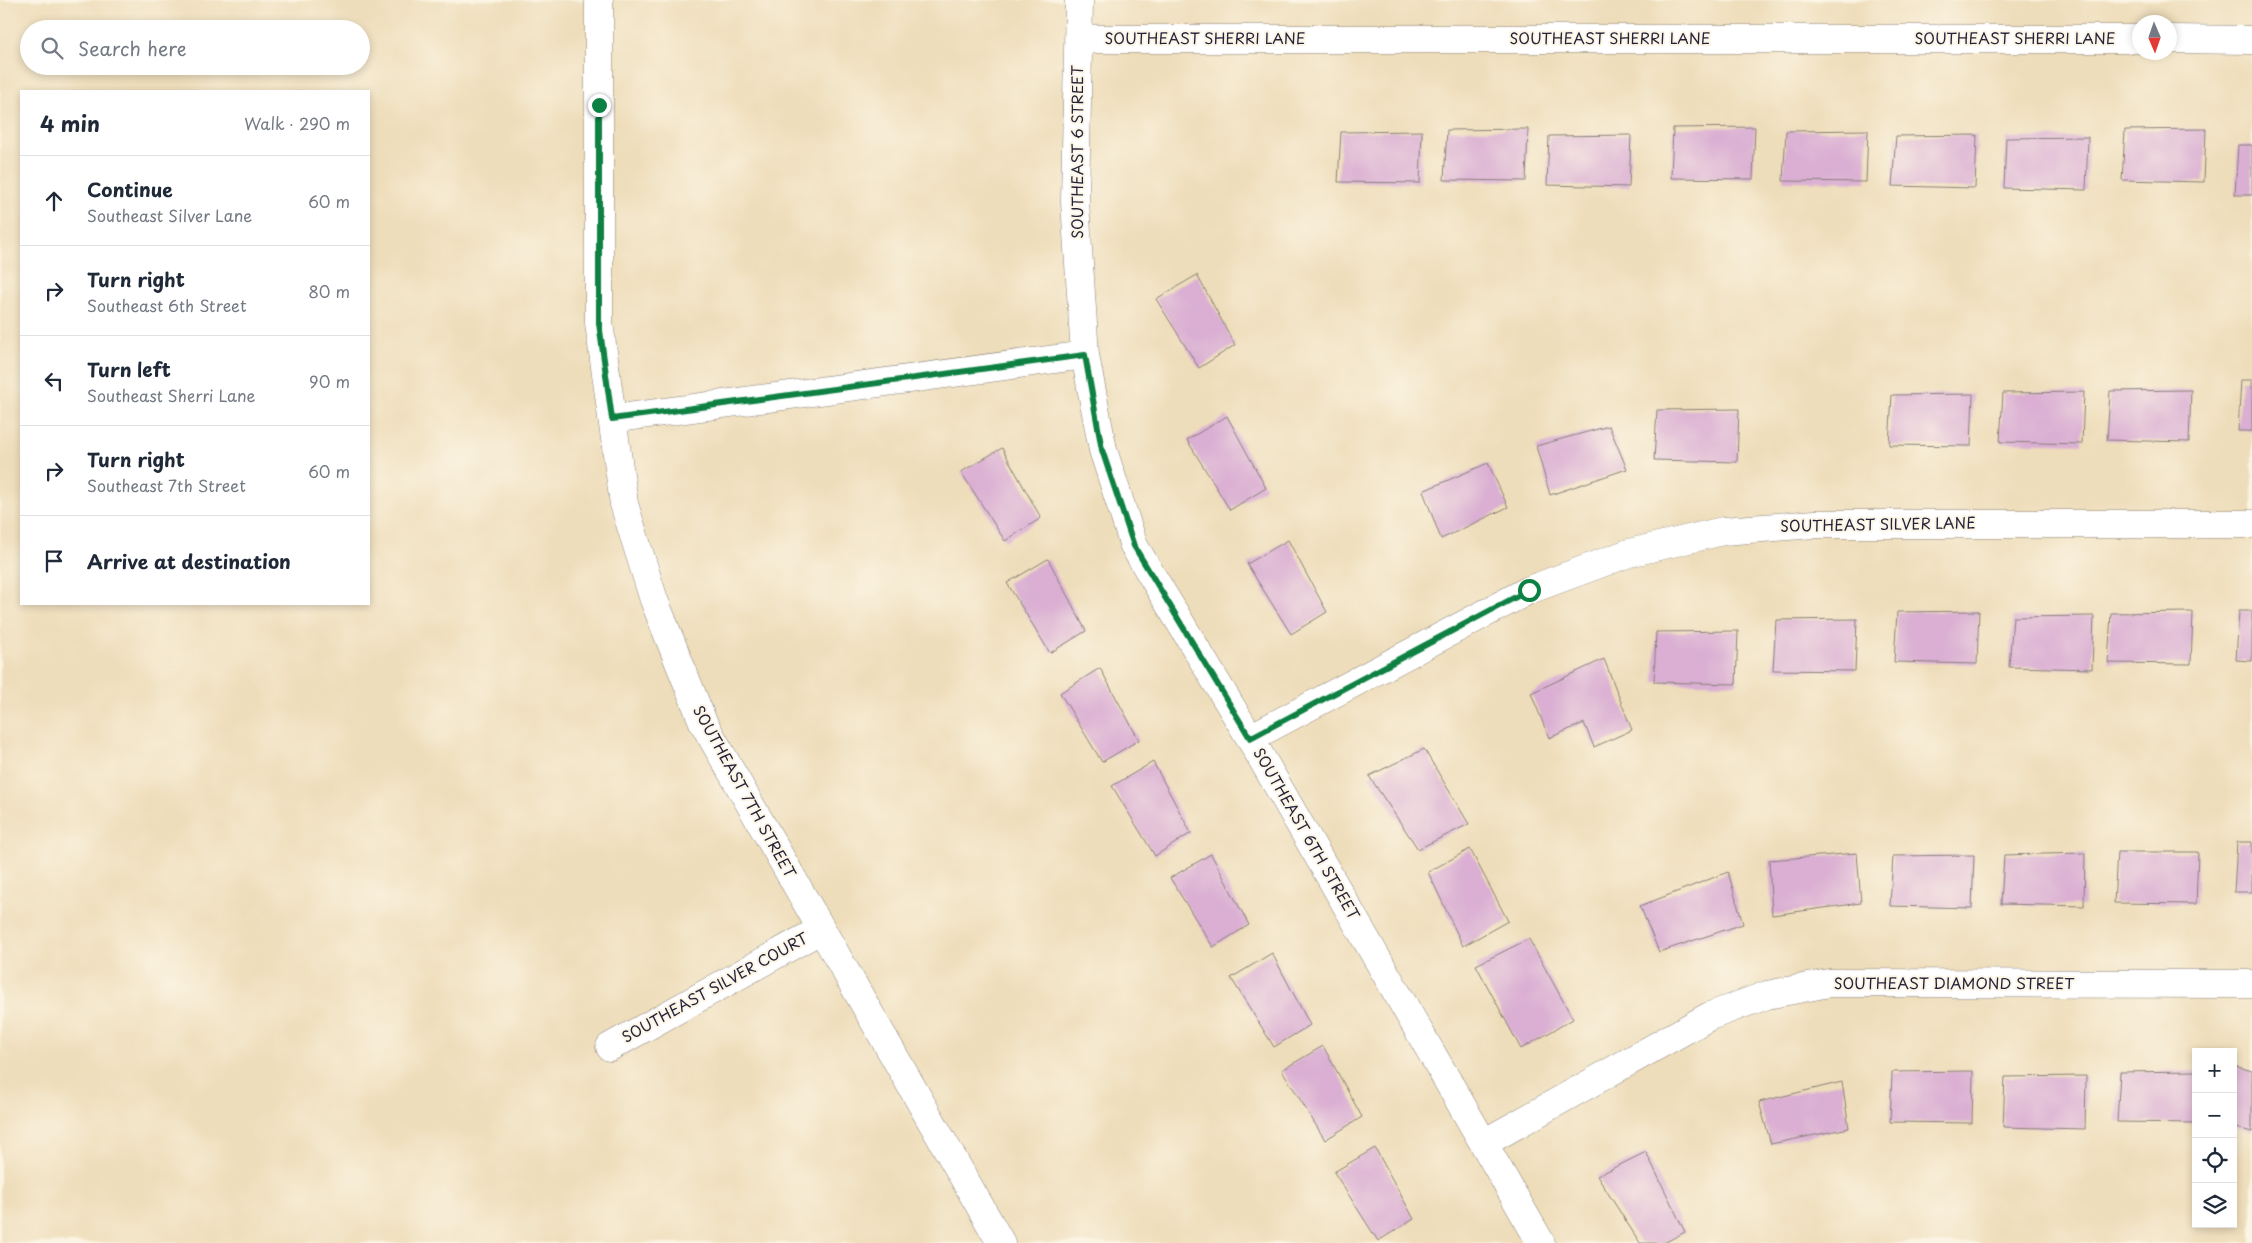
<!DOCTYPE html>
<html lang="en">
<head>
<meta charset="utf-8">
<style>
	:root { --surface:#fff; --page:#f6f6f7; --text:#1f2937; --muted:#747a83; --line:#e0e1e3 }
	body { margin:0; font-family:"Playpen Sans",sans-serif; background:var(--page); color:var(--text) }
	.controls { position:absolute; right:15px; bottom:15px; display:grid; overflow:hidden; border-radius:0px; box-shadow:0 2px 8px #0003 }
	.controls button { width:45px; height:45px; display:grid; place-items:center; padding:0; border:0; border-bottom:1px solid var(--line); background:var(--surface); color:var(--text); font:25px sans-serif }
	.compass { position:absolute; left:2132px; top:15px; width:45px; height:45px; border-radius:50%; background:var(--surface); box-shadow:0 2px 8px #0003; rotate:178deg }
	.stop { position:absolute; width:15px; height:15px; margin:-11px; border:4px solid #0b8043; border-radius:50%; background:#fff }
	.stop.end { background:#0b8043; border-color:#fff; box-shadow:0 1px 5px #0008 }
	.list { margin:0; padding:0; list-style:none }
	h2 { display:flex; justify-content:space-between; align-items:center; height:65px; margin:0; padding:0 20px; font-size:21px }
	h2 small { font-size:16px; font-weight:400; color:var(--muted) }
	.list li { display:grid; grid-template-columns:32px 1fr auto; gap:15px; align-items:center; box-sizing:border-box; height:90px; padding:0 20px; border-top:1px solid var(--line) }
	.list b { display:block; font-size:19px; white-space:nowrap }
	.list p { margin:0; font-size:16px; white-space:nowrap; color:var(--muted) }
	.list em { font-size:16px; font-style:normal; color:var(--muted) }
	.icon { flex:none; width:28px; height:28px; fill:none; stroke:currentColor; stroke-width:2; stroke-linecap:round; stroke-linejoin:round }
	.map { position:relative; flex:none; width:2252px; height:1243px; overflow:hidden }
	.search { position:absolute; background:var(--surface); box-shadow:0 2px 8px #0003; left:20px; top:20px; width:350px; height:55px; display:flex; align-items:center; gap:12px; box-sizing:border-box; padding:0 18px; border-radius:28px; color:var(--muted); font-size:19px }
	.panel { position:absolute; background:var(--surface); box-shadow:0 2px 8px #0003; left:20px; top:90px; width:350px; height:515px; border-radius:0px }
	.map>svg:first-child { display:block }
</style>
</head>
<body>
<div class="map">
<svg width="2252" height="1243" viewBox="0 0 2252 1243">
	<rect width="100%" height="100%" fill="#fcf5e5"/>
	<filter id="ink" filterUnits="userSpaceOnUse"><feTurbulence type="fractalNoise" baseFrequency=".02" numOctaves="2"/><feDisplacementMap in="SourceGraphic" scale="10" xChannelSelector="R" yChannelSelector="G"/><feConvolveMatrix kernelMatrix="1 2 1 2 8 2 1 2 1" color-interpolation-filters="sRGB"/></filter>
	<filter id="wash" filterUnits="userSpaceOnUse"><feTurbulence type="fractalNoise" baseFrequency=".0096" numOctaves="4" result="noise"/><feDisplacementMap in="SourceGraphic" scale="20" xChannelSelector="R" yChannelSelector="G"/><feGaussianBlur stdDeviation="1.12" result="paint"/><feColorMatrix in="noise" values="0 0 0 0 0 0 0 0 0 0 0 0 0 0 0 0 0 1.4 0 .05"/><feComposite in="paint" operator="in"/></filter>
	<g filter="url(#wash)">
		<rect width="100%" height="100%" fill="#eeddba"/>
		<g id="blocks">
			<!-- building -->
			<path fill="#daafd3" d="M1755 127 1753 179 1671 178 1673 128Z
				M1528 129 1526 181 1444 180 1447 130Z
				M2206 129 2204 182 2122 180 2125 130Z
				M1868 130 1866 182 1783 181 1786 131Z
				M1422 131 1420 183 1338 182 1341 132Z
				M1631 135 1629 187 1547 185 1549 136Z
				M1977 135 1975 188 1892 186 1896 136Z
				M2088 137 2086 190 2004 188 2006 138Z
				M2238 145H2252V195H2235Z
				M1197 275 1235 345 1199 368 1156 299Z
				M2241 380H2252V431H2238Z
				M2191 390 2189 442 2107 440 2110 391Z
				M2084 392 2082 444 2000 442 2003 393Z
				M1973 394 1971 446 1889 445 1892 395Z
				M1739 409 1737 462 1654 460 1657 410Z
				M1227 416 1266 488 1230 510 1187 440Z
				M1609 426 1627 469 1550 495 1536 446Z
				M1002 448 1041 518 1005 541 961 472Z
				M1488 463 1508 507 1441 539 1423 491Z
				M1288 540 1327 612 1291 634 1247 564Z
				M1048 559 1086 631 1050 653 1007 583Z
				M1979 611 1977 664 1894 662 1897 612Z
				M2239 611H2252V661L2236 660Z
				M2193 612 2191 664 2108 663 2111 613Z
				M2094 616 2092 669 2009 667 2013 617Z
				M1857 619 1855 671 1773 670 1776 620Z
				M1738 631 1736 684 1654 682 1656 632Z
				M1604 659 1632 730 1594 747 1584 723 1549 738 1531 693Z
				M1100 668 1139 740 1102 762 1060 693Z
				M1424 749 1469 824 1418 849 1369 776Z
				M1153 762 1191 833 1155 856 1112 786Z
				M2237 842H2252V892H2234Z
				M1470 849 1508 921 1463 946 1428 872Z
				M2117 852H2198L2196 904 2114 903Z
				M1857 853 1861 903 1772 915 1769 860Z
				M2085 853 2084 906 2001 904 2004 855Z
				M1211 854 1249 925 1213 947 1170 878Z
				M1974 855 1972 908 1890 906 1893 856Z
				M1728 872 1743 924 1659 952 1640 906Z
				M1529 939 1573 1019 1521 1049 1476 965Z
				M1272 953 1310 1025 1274 1047 1231 978Z
				M1323 1046 1362 1117 1325 1140 1282 1070Z
				M2235 1066 2252 1071V1132L2233 1127Z
				M1973 1071 1972 1123 1890 1122 1892 1072Z
				M2196 1071V1123L2117 1122 2120 1072Z
				M2086 1076 2085 1129 2003 1127 2005 1077Z
				M1842 1082 1849 1128 1771 1144 1759 1102Z
				M1375 1148 1414 1219 1378 1241 1334 1172Z
				M1646 1152 1685 1232 1664 1243H1640L1597 1176Z"/>
		</g>
	</g>
	<g filter="url(#ink)">
		<use href="#blocks" fill-opacity="0" stroke="#88807a" stroke-width="1"/>
		<g fill="none" stroke-linecap="round" stroke-linejoin="round">
			<defs>
				<path id="street" d="M599 0V323L624 504 654 600 703 722 1001 1243
					M1079 0 1075 202 1085 355 1103 450 1134 546 1250 738 1541 1243
					M1080 39H2140
					M2170 39 2252 40
					M612 419 1085 355
					M1250 738 1529 590 1629 553 1723 531 1815 524H2252
					M610 1047 820 930
					M1484 1143 1710 1016 1767 995 1829 983 2252 984"/>
			</defs>
			<!-- street casing -->
			<use href="#street" stroke="#88807a" stroke-width="29"/>
			<!-- street -->
			<use href="#street" stroke="#fff" stroke-width="28"/>
		</g>
	</g>
	<g fill="none" stroke-linecap="round" stroke-linejoin="round" filter="url(#ink)">
		<!-- route -->
		<path stroke="#0b8043" stroke-width="6" d="M599 105V323L612 419 1085 355 1102 450 1134 546 1250 738 1529 590"/>
	</g>
	<g text-anchor="middle" stroke-width="4" stroke-linejoin="round" paint-order="stroke">
		<!-- street labels -->
		<g font-size="15" fill="#22223b" stroke="#fcf5e5">
			<text x="1205" y="44">SOUTHEAST SHERRI LANE</text>
			<text x="1610" y="44">SOUTHEAST SHERRI LANE</text>
			<text x="2015" y="44">SOUTHEAST SHERRI LANE</text>
			<text transform="translate(1078 152) rotate(-90)" y="5">SOUTHEAST 6 STREET</text>
			<text transform="translate(1878 525) rotate(-1)" y="5">SOUTHEAST SILVER LANE</text>
			<text transform="translate(744 792) rotate(61)" y="5">SOUTHEAST 7TH STREET</text>
			<text transform="translate(1306 834) rotate(60)" y="5">SOUTHEAST 6TH STREET</text>
			<text x="1954" y="989">SOUTHEAST DIAMOND STREET</text>
			<text transform="translate(715 988) rotate(-29)" y="5">SOUTHEAST SILVER COURT</text>
		</g>
	</g>
</svg>
<div class="controls">
<button>+</button>
<button>−</button>
<button><svg class="icon" aria-label="locate" viewBox="0 0 24 24"><circle cx="12" cy="12" r="6"/><path d="M12 2v4M12 18v4M2 12h4M18 12h4"/></svg></button>
<button><svg class="icon" aria-label="layers" viewBox="0 0 24 24"><path d="M12 4l9 5-9 5-9-5zM3 14l9 5 9-5"/></svg></button>
</div>
<svg class="compass" viewBox="-18 -18 36 36"><path d="M0-13l5 13h-10z" fill="#e53935"/><path d="M0 13l5-13h-10z" fill="#747a83"/></svg>
<div class="stop" style="left:1529px;top:590px"></div>
<div class="stop end" style="left:599px;top:105px"></div>
<div class="search"><svg class="icon" aria-label="search" viewBox="0 0 24 24"><circle cx="10" cy="10" r="6"/><path d="M15 15l6 6"/></svg>Search here</div>
<section class="panel">
<h2>4 min<small>Walk · 290 m</small></h2>
<ul class="list">
<li><svg class="icon" aria-label="ahead" viewBox="0 0 24 24"><path d="M12 20V5M6 11l6-6 6 6"/></svg><div><b>Continue</b><p>Southeast Silver Lane</p></div><em>60 m</em></li>
<li><svg class="icon" aria-label="right" viewBox="0 0 24 24"><path d="M7 20v-9h11M14 6l5 5-5 5"/></svg><div><b>Turn right</b><p>Southeast 6th Street</p></div><em>80 m</em></li>
<li><svg class="icon" aria-label="left" viewBox="0 0 24 24"><path d="M17 20v-9H6M10 6l-5 5 5 5"/></svg><div><b>Turn left</b><p>Southeast Sherri Lane</p></div><em>90 m</em></li>
<li><svg class="icon" aria-label="right" viewBox="0 0 24 24"><path d="M7 20v-9h11M14 6l5 5-5 5"/></svg><div><b>Turn right</b><p>Southeast 7th Street</p></div><em>60 m</em></li>
<li><svg class="icon" aria-label="arrive" viewBox="0 0 24 24"><path d="M6 21V4h12l-3 4 3 4H6"/></svg><div><b>Arrive at destination</b></div></li>
</ul>
</section>
</div>
</body>
</html>
